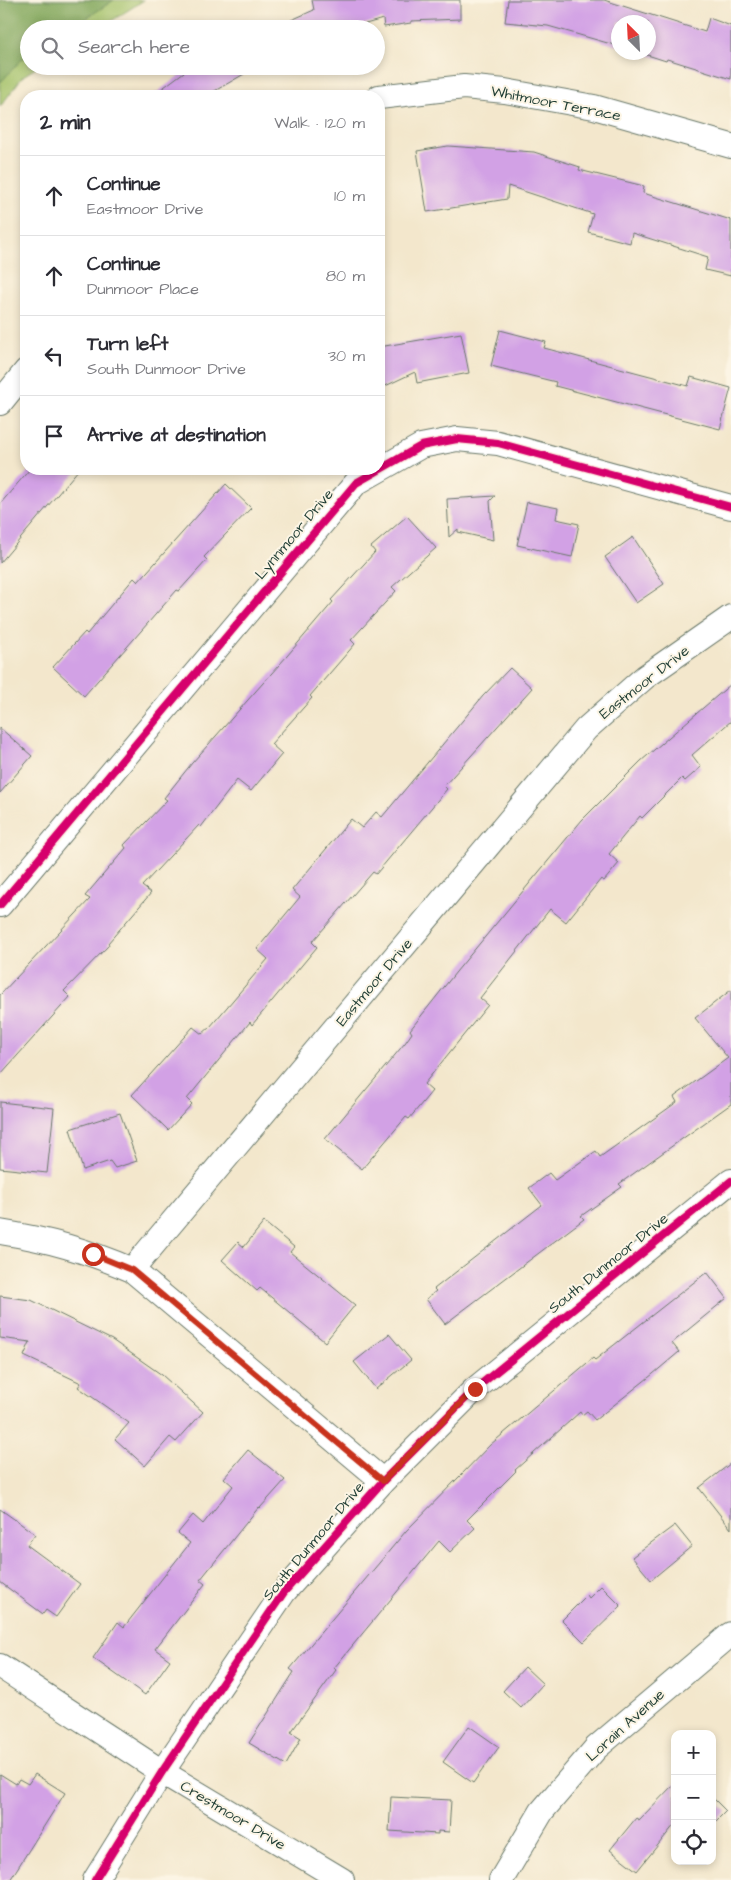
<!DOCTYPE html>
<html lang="en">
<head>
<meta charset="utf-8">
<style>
	:root { --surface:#fff; --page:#f7f7f7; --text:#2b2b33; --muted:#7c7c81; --line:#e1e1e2 }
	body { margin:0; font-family:"Architects Daughter",sans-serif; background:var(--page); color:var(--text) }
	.controls { position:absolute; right:15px; bottom:15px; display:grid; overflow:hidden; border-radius:10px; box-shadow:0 2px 8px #0003 }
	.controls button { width:45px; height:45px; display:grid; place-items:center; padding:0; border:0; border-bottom:1px solid var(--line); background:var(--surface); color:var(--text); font:25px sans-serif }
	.compass { position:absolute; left:611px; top:15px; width:45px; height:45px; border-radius:50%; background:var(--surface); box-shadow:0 2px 8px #0003; rotate:336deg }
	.stop { position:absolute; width:15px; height:15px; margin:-11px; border:4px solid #c8321e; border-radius:50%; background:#fff }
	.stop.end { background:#c8321e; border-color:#fff; box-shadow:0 1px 5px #0008 }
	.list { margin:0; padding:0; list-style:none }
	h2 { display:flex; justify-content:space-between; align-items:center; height:65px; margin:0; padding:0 20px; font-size:21px }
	h2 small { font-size:16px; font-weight:400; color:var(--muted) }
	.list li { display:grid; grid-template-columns:32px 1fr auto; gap:15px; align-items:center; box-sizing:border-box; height:80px; padding:0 20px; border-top:1px solid var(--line) }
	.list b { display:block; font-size:19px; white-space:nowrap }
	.list p { margin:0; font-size:16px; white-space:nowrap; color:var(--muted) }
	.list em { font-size:16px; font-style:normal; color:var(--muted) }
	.icon { flex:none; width:28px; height:28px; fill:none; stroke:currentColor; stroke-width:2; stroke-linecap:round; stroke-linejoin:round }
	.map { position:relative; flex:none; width:731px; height:1880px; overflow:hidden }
	.search { position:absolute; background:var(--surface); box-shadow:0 2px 8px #0003; left:20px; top:20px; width:365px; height:55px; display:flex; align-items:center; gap:12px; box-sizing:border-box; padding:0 18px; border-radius:28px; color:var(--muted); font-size:19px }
	.panel { position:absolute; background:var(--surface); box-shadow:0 2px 8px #0003; left:20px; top:90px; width:365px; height:385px; border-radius:20px }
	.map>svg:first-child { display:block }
</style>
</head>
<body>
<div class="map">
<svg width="731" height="1880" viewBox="0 0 731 1880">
	<rect width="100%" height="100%" fill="#fcf5e5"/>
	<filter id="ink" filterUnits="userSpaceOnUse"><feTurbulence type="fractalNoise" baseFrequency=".02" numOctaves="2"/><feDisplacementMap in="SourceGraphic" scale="10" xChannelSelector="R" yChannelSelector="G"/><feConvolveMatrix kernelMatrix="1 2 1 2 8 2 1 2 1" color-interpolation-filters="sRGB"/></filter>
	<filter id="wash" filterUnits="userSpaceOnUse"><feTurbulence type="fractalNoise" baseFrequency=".0096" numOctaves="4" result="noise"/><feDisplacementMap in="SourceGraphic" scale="20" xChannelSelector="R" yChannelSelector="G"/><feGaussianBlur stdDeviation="1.12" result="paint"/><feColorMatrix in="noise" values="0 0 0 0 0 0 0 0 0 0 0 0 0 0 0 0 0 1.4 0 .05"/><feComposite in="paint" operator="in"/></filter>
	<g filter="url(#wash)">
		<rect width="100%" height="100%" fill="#f3e7cc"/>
		<!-- green -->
		<path fill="#a3c168" stroke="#617f4e" d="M0 0H144L99 29H29V66H39L23 76 0 107Z"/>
		<!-- forest -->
		<path fill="#82a75c" stroke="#507248" d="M0 0H114L70 29H29V55L21 60 0 83Z"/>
		<g id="blocks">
			<!-- building -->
			<path fill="#d2a1e5" d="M312 0H460V19L411 21V23L384 27 383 19 348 29H271L314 10Z
				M508 0H604L705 32 709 18 731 26V79L667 59 666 61 638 52H648V22H618V46L548 26 505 22Z
				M192 66H240L244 74 206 96H152Z
				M448 146 534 152 580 167 579 170 644 186 643 193 731 220V276L705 270 708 257 632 233 630 243 588 232 593 214 508 186 507 199 427 212 417 151Z
				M500 330 546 342 544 348 688 386 691 377 731 388 720 429 555 386 556 382 491 366Z
				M461 333 469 373 417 383 415 372 379 389V347Z
				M30 469H79L0 563V504Z
				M226 484 251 508 204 557 207 560 179 591 177 590 84 696 53 667 85 632 87 634 134 578 138 582Z
				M495 496 490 501 493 540 458 532V529L449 537 447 499Z
				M527 502 558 508 556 519 579 524 572 557 517 545Z
				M407 516 436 548 392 587 396 591 351 640 355 644 310 696 312 698 271 744 282 754 251 791 237 780 201 827 199 825 142 886 151 893 108 943 109 945 64 991 70 997 0 1075V995L90 899 85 896 126 848 124 845 167 800 164 798 192 763 287 656 333 602 331 600 375 552 371 547Z
				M633 537 664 584 636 603 605 557Z
				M510 668 532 688 444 786 447 789 376 874 373 872 312 942 317 947 252 1025 250 1022 187 1099 192 1104 168 1130 132 1095 193 1027 202 1034 210 1027 268 959 257 949 300 897 292 890 351 819 362 828 376 812 382 817 483 696Z
				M731 684V721L692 755 701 767 685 781 682 778 642 818 640 816 609 854 619 863 604 881 601 879 566 922 550 909 480 998 488 1005 424 1084 432 1091 409 1119 406 1117 362 1169 325 1139 405 1043 412 1033 410 1030 456 972 582 820 641 761Z
				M0 728 32 756 0 793Z
				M731 990V1104L619 1184 622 1187 581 1216 584 1219 445 1324 426 1299 436 1291 434 1289 542 1205 529 1188 549 1173 555 1180 596 1151 600 1157 677 1102 674 1097 728 1058 695 1018Z
				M0 1102 54 1108 47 1173 0 1168Z
				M120 1113 137 1161 115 1168 110 1161 83 1170 70 1129Z
				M264 1222 294 1247 290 1252 355 1305 325 1342 260 1288 257 1291 222 1260 238 1242 244 1247Z
				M707 1272 727 1298 672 1343 679 1352 653 1374 595 1420 587 1411 582 1415 580 1412 515 1470 516 1471 467 1520 475 1528 450 1552 439 1541 334 1668 336 1670 291 1732 301 1738 286 1765 249 1743 294 1672 290 1669 406 1531 460 1476 490 1445 593 1358 595 1360Z
				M0 1296 31 1300 112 1340 162 1375 203 1412 176 1442 170 1437 145 1466 115 1439 129 1423 78 1387 81 1383 24 1356 30 1342 0 1338Z
				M389 1334 411 1360 376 1389 354 1362Z
				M248 1450 285 1480 260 1508 259 1507 200 1580 205 1584 155 1649 170 1660 145 1695 93 1658 118 1622 124 1627 190 1543 178 1533 193 1515 203 1524 233 1486 224 1478Z
				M731 1463V1529L699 1488Z
				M0 1509 35 1534 27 1545 80 1584 56 1617 46 1610 43 1614 0 1582Z
				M675 1525 692 1546 651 1580 632 1557Z
				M601 1586 621 1606 584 1642 562 1620 587 1595 589 1598Z
				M525 1667 543 1684 521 1708 503 1691Z
				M469 1726 499 1747 473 1783 443 1762Z
				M0 1774 16 1784 19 1779 28 1784 35 1774 65 1793 10 1880H0Z
				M675 1783V1824L637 1871 610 1850 636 1818 639 1820Z
				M391 1797 451 1800 449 1832 438 1831V1834L389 1831Z
				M712 1797 726 1811 712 1825Z"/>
		</g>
	</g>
	<g filter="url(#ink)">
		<use href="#blocks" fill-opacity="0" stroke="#697869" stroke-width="1"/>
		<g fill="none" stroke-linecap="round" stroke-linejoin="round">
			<defs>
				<path id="street" d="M379 97 464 87 505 91 594 107 731 146
					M0 403 26 371
					M0 905 356 483 421 446 457 439 498 443 731 507
					M0 1232C50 1240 85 1250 132 1270L383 1481
					M132 1270 586 729 645 677 731 617
					M0 1666 162 1772 342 1880
					M95 1880 162 1772 284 1592 383 1481 475 1389 731 1181
					M501 1880 542 1811 596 1748 731 1634"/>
			</defs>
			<!-- street casing -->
			<use href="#street" stroke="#697869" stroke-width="26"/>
			<!-- street -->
			<use href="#street" stroke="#fff" stroke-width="24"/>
			<defs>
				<path id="cycleway" d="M0 905 356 483 421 446 457 439 498 443 731 507
					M95 1880 162 1772 284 1592 383 1481 475 1389 731 1181"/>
			</defs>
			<!-- cycleway casing -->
			<use href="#cycleway" stroke="#fcf5e5" stroke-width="11"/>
			<!-- cycleway -->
			<use href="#cycleway" stroke="#d6006c" stroke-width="8"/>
		</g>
	</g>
	<g fill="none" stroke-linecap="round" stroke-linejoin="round" filter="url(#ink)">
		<!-- route -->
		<path stroke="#c8321e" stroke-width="6" d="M93 1254 132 1270 383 1481 475 1389"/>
	</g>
	<g text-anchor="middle" stroke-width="4" stroke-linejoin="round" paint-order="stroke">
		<!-- street labels -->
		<g font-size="15" fill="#1f3d34" stroke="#fcf5e5">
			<text transform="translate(556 103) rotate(11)" y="5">Whitmoor Terrace</text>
			<text transform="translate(294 534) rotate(-50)" y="5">Lynnmoor Drive</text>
			<text transform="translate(644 682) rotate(-38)" y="5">Eastmoor Drive</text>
			<text transform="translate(374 982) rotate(-50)" y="5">Eastmoor Drive</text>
			<text transform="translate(608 1263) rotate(-39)" y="5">South Dunmoor Drive</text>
			<text transform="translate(313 1541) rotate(-50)" y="5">South Dunmoor Drive</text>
			<text transform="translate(625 1725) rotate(-42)" y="5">Lorain Avenue</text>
			<text transform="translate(233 1815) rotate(31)" y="5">Crestmoor Drive</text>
		</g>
	</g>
</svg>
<div class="controls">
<button>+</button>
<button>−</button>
<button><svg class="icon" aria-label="locate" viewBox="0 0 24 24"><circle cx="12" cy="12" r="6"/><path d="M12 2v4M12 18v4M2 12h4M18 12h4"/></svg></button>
</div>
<svg class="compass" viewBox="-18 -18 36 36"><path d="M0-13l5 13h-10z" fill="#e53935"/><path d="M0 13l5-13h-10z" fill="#7c7c81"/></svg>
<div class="stop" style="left:93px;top:1254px"></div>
<div class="stop end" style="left:475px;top:1389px"></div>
<div class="search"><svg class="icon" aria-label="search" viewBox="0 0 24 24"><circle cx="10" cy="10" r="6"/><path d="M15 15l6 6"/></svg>Search here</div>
<section class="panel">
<h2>2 min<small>Walk · 120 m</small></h2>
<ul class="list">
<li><svg class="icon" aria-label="ahead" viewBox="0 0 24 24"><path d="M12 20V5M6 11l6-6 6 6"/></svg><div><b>Continue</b><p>Eastmoor Drive</p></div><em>10 m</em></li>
<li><svg class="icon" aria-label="ahead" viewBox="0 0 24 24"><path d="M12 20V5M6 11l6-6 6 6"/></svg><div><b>Continue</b><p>Dunmoor Place</p></div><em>80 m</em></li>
<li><svg class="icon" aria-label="left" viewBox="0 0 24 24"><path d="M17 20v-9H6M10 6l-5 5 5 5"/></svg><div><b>Turn left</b><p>South Dunmoor Drive</p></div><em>30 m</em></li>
<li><svg class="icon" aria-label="arrive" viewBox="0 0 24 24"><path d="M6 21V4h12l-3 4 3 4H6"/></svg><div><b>Arrive at destination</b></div></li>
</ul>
</section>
</div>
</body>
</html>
